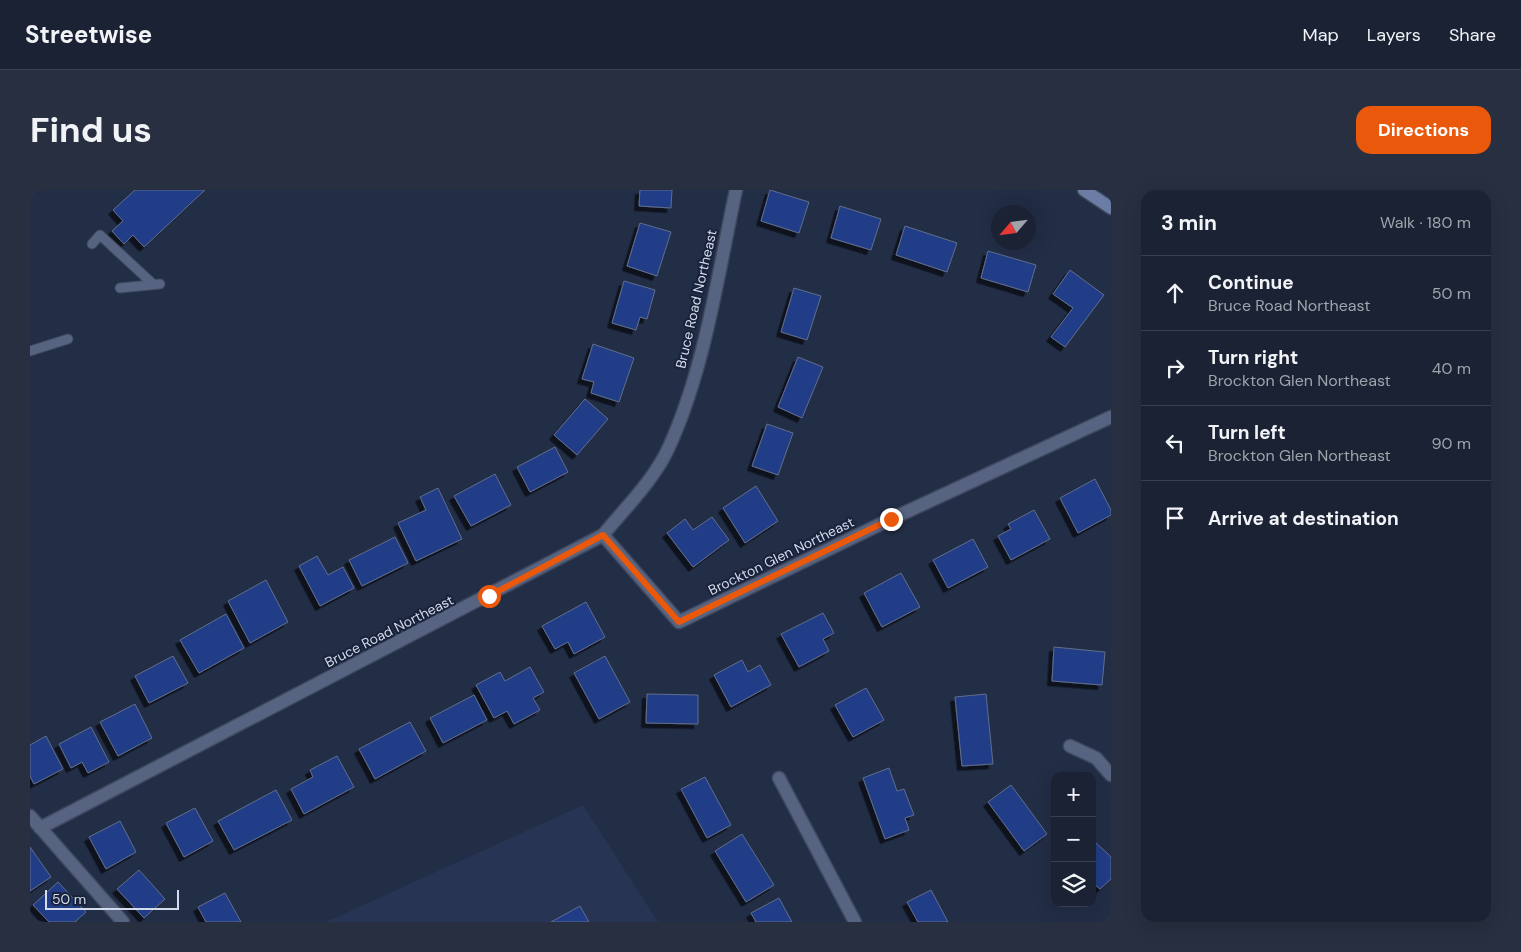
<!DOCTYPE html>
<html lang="en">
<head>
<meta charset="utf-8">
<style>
	:root { --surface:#1a2234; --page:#272f40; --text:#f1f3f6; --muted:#9fa4ac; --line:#383f4f; --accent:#ea580c }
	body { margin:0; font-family:"DM Sans",sans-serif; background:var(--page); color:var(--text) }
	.controls { position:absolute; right:15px; bottom:15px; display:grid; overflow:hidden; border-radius:10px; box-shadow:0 5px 20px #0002 }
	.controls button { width:45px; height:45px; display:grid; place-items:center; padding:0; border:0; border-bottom:1px solid var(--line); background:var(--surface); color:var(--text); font:25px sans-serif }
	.compass { position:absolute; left:961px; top:15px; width:45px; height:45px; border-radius:50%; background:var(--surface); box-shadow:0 5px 20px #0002; rotate:242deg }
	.scale { position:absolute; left:15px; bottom:12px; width:134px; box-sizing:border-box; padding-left:5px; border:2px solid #d4dbec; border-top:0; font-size:14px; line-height:18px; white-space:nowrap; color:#d4dbec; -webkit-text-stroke:4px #18233b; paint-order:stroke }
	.stop { position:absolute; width:15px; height:15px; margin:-11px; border:4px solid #ea580c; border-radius:50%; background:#fff }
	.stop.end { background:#ea580c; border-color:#fff; box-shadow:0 1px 5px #0008 }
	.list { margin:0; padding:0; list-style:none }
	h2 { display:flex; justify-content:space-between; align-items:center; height:65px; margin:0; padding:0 20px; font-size:21px }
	h2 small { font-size:16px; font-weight:400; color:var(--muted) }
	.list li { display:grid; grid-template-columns:32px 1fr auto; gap:15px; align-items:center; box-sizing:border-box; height:75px; padding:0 20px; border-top:1px solid var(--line) }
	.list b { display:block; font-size:19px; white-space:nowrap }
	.list p { margin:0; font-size:16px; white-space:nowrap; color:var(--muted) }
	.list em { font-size:16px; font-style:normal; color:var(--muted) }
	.icon { flex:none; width:28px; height:28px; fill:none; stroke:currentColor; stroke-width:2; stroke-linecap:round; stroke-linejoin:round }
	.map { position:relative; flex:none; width:1081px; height:732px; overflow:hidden; border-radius:15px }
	header { display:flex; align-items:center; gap:30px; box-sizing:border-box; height:70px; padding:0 25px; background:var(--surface); border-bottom:1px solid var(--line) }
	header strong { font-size:24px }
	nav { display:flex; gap:28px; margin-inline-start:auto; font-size:18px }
	.intro { display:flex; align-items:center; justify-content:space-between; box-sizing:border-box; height:120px; padding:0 30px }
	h1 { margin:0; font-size:35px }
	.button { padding:12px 22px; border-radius:15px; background:var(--accent); color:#fff; font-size:18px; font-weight:700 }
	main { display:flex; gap:30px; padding:0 30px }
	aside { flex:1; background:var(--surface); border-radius:15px; box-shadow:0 5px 20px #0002 }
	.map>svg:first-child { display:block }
</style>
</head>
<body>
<header>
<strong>Streetwise</strong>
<nav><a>Map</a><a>Layers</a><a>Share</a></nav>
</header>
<div class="intro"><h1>Find us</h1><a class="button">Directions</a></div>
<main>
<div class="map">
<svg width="1081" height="732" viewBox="0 0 1081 732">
	<defs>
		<filter id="shadow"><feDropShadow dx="-4.5" dy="4.5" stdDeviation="0" flood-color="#0009"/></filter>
	</defs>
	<rect width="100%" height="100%" fill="#222d46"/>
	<!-- built -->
	<path fill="#273454" d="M553 615 628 732H296Z"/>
	<!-- building -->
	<path fill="#233d87" stroke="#616e8b" filter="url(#shadow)" d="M105 0H175L114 57 103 45 94 54 82 41 93 31 83 20Z
		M610 0H642L641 18 609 16Z
		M740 0 779 12 769 43 731 31Z
		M810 16 851 29 841 60 801 48Z
		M610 33 641 42 627 86 597 76Z
		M875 36 927 53 917 82 866 65Z
		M958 61 1006 75 998 102 951 88Z
		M1040 80 1074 105 1035 157 1021 147 1043 118 1023 104Z
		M594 91 625 100 617 129 610 127 606 140 582 133Z
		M764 98 791 106 777 150 751 142Z
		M563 154 604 168 589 212 561 203 564 192 552 189Z
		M768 167 793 177 772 228 748 217Z
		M555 209 578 229 547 265 524 245Z
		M737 234 763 243 748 285 722 276Z
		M525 257 538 282 500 302 487 277Z
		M465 284 481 315 441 336 424 306Z
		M1065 289 1081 320V325L1048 343 1030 308Z
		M726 296 748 331 715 353 693 318Z
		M408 298 432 349 386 371 368 333 396 320 390 307Z
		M1004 320 1020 349 981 370 968 346 981 339 978 334Z
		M682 327 699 350 663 377 637 343 655 329 663 340Z
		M365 347 378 373 332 396 319 370Z
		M943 349 958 377 918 398 903 370Z
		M287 366 298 385 313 377 324 398 290 416 269 376Z
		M871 383 890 417 852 437 834 403Z
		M236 390 258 432 220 453 198 411Z
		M556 412 575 447 544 464 538 452 525 459 512 436Z
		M793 423 804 443 793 449 799 461 769 477 751 444Z
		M196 424 214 458 169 483 150 450Z
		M1024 457 1075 462 1072 495 1022 491Z
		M143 466 158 493 119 513 105 486Z
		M575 466 600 512 569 529 544 483Z
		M712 470 718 482 730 475 741 495 701 517 684 485Z
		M500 477 514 502 503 508 510 520 484 534 477 521 464 528 446 495 470 482 475 491Z
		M836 498 854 530 823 547 805 515Z
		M617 504 668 505V534L616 533Z
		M956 504 963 574 932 576 925 507Z
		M444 505 457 530 413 553 400 528Z
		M105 514 122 548 88 566 70 532Z
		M380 532 396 561 345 589 329 559Z
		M61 537 79 572 58 583 52 572 41 578 29 554Z
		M16 546 33 579 4 594 0 586V555Z
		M307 566 324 597 274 624 261 599 283 587 280 580Z
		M859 578 867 601 874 599 884 625 875 628 879 640 855 649 833 588Z
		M675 587 701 635 677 648 651 599Z
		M981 595 1017 644 994 661 958 612Z
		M246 600 262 630 204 660 188 631Z
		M165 618 183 651 154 667 136 633Z
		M90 631 106 662 76 679 59 647Z
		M712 644 744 695 716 712 685 661Z
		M1062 649 1081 667V689L1070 699 1062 692Z
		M0 657 21 687 0 701Z
		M109 680 135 709 114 728 87 699Z
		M28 692 56 722 45 732H19L3 715Z
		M901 700 918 732H888L877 712Z
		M195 703 211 732H176L168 717Z
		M749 708 762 732H726L721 723Z
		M550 716 559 732H521Z"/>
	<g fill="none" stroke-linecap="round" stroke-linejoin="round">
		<defs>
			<path id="service" d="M0 1 1 0
				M62 54 70 45 123 94
				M90 98 130 94
				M0 161 38 149"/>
			<path id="minor" d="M573 345 649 432 861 329 1081 227
				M1040 556 1066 568 1081 585
				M749 588 825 732
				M0 626 93 732
				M10 638 573 345C596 317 624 290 639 257 675 178 688 84 706 0"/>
			<path id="secondary" d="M1054 0 1081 18"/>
		</defs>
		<!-- service casing -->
		<use href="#service" stroke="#3f485e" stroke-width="11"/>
		<!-- minor casing -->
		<use href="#minor" stroke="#3f485e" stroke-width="15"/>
		<!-- secondary casing -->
		<use href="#secondary" stroke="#3f485e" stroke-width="15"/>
		<!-- service -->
		<use href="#service" stroke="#576481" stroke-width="9"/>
		<!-- minor -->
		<use href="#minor" stroke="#576481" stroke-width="12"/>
		<!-- secondary -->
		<use href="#secondary" stroke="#6b7da5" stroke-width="12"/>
	</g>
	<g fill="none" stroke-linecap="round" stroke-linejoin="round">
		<!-- route -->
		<path stroke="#ea580c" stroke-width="6" d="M459 406 573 345 649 432 861 329"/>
	</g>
	<g text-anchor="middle" stroke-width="4" stroke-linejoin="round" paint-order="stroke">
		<!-- street labels -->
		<g font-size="14" fill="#d4dbec" stroke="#18233b">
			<text transform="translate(666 109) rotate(-77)" y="5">Bruce Road Northeast</text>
			<text transform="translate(751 366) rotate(-26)" y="5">Brockton Glen Northeast</text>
			<text transform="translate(359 441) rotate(-27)" y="5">Bruce Road Northeast</text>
		</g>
	</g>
</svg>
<div class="controls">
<button>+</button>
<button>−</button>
<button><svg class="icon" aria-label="layers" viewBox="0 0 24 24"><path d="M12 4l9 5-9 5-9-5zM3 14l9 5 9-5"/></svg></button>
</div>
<svg class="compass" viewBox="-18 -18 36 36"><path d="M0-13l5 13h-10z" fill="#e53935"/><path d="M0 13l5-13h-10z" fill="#9fa4ac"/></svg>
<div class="scale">50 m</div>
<div class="stop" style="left:459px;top:406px"></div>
<div class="stop end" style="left:861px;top:329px"></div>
</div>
<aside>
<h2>3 min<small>Walk · 180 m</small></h2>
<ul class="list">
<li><svg class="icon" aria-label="ahead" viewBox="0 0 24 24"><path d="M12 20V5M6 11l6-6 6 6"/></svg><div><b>Continue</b><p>Bruce Road Northeast</p></div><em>50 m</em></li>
<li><svg class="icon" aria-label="right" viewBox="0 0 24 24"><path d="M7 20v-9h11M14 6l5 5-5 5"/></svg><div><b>Turn right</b><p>Brockton Glen Northeast</p></div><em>40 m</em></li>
<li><svg class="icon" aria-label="left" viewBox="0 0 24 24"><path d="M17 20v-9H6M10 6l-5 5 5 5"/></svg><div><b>Turn left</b><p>Brockton Glen Northeast</p></div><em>90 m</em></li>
<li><svg class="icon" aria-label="arrive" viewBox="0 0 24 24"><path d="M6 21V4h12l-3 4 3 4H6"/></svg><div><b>Arrive at destination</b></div></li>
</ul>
</aside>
</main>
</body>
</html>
